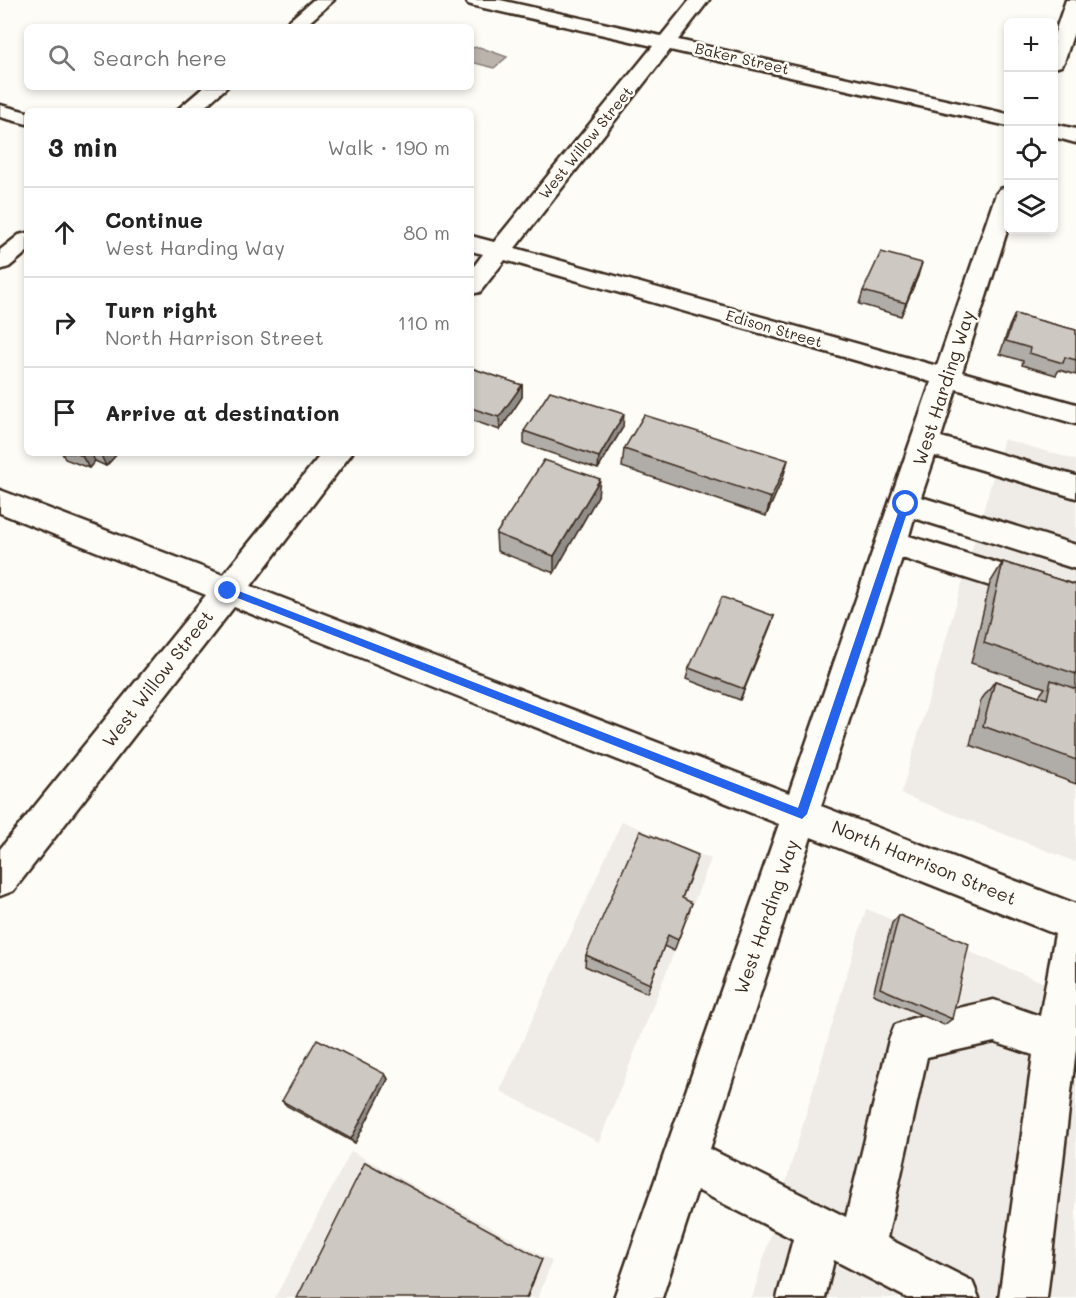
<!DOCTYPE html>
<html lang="en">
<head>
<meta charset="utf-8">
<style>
	:root { --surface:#fff; --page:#f6f6f6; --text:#222; --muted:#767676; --line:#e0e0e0 }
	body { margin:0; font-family:Mali,sans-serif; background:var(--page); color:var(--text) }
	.controls { position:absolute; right:18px; top:18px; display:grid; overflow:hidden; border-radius:9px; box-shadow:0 3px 9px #0003 }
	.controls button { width:54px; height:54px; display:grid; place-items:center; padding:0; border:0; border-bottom:2px solid var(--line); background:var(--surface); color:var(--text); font:30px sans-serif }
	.stop { position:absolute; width:18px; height:18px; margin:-14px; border:4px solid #2563eb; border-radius:50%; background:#fff }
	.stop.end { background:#2563eb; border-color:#fff; box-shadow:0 2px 6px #0008 }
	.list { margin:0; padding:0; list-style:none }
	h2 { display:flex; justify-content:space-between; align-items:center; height:78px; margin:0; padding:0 24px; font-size:26px }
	h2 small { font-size:20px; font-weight:400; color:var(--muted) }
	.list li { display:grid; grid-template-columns:39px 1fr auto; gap:18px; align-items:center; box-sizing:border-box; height:90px; padding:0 24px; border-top:2px solid var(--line) }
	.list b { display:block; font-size:22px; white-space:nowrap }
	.list p { margin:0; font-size:20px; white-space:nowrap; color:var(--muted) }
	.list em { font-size:20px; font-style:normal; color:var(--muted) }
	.icon { flex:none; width:33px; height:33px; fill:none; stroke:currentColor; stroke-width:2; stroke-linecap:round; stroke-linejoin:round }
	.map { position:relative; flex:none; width:1076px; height:1298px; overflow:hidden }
	.search { position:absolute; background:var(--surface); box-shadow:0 3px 9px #0003; left:24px; top:24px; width:450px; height:66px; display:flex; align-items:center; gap:15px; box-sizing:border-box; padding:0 21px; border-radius:9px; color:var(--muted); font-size:22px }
	.panel { position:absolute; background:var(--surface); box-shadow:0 3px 9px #0003; left:24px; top:108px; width:450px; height:348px; border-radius:9px }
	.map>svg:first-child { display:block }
</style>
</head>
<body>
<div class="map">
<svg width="1076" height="1298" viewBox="0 0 1076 1298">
	<rect width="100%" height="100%" fill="#fdfcf7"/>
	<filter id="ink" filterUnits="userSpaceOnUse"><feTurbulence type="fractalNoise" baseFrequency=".0167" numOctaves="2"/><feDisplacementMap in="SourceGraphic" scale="12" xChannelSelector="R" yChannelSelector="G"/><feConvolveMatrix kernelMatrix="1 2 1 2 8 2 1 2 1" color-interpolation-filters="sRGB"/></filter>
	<g filter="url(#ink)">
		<!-- built -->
		<path fill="#efece7" d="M1004 439 1076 460V862L901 794Z
			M622 821 711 859 599 1142 500 1091Z
			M866 909 1076 996V1298H752Z
			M351 1151 552 1261 538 1298H275Z"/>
		<!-- water -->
		<path fill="#bbb4ad" stroke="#887d74" stroke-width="1.5" d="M479 47 507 57 494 68 471 62V48Z"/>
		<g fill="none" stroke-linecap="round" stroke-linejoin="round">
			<defs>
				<path id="minor" d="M313 0H334L304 27H282Z
					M466 0H500L661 36 690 0H709L678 40 1008 114V126L670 50 515 248 937 366 996 194 1000 189 1008 187V228L962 372 1076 404V424L956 389 941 437 1076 476V498L935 456 921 497 1076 545V569L914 518 909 536 1076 587V613L902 558 821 806 1076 904V1049L1047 1298H999L1033 1055 994 1042 927 1057 887 1238 972 1281 979 1298H907L834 1260 825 1298H777L793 1239 697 1190 662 1298H614L779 824 234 607 13 891 0 896V849L206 595 0 513V490L223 575 322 453H352L251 586 789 793 931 382 505 260 480 292 471 294V270L483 254 471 251V236L494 242 653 46 475 6 468 4ZM811 837 1055 934 1040 1016 994 1000 910 1019 895 1025 889 1040 846 1217 710 1149Z
					M1066 0H1076V26L1064 62 1061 66 1054 68V35Z
					M204 87H227L200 111H176Z
					M0 105 27 112V124L0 117Z
					M1054 124 1076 129V143L1054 137Z
					M27 233V252L9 267 0 270V250L19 235Z"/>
			</defs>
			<!-- minor casing -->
			<use href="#minor" stroke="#3b2a1e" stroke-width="5"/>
			<!-- minor -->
			<use href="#minor" fill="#fdfcf7" fill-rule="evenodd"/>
		</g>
		<!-- wall -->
		<path fill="#b0aca7" stroke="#3b2a1e" stroke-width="1.5" d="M918 276 901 316 859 304 863 291Z
			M1015 314 1076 330V375L1059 370 1056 375 1022 365 1023 361 1000 354 1009 327Z
			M471 368 522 385V397L500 430 471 420Z
			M623 427 598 469 524 444V431Z
			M624 449 783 478 766 516 622 467Z
			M62 453H118L106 466 95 461 89 468 65 459Z
			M598 496 554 573 497 551 496 534Z
			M1003 562 1076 585V784L970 745 981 700 995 681 1039 696 1045 688 971 663 990 583Z
			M774 616 770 627 740 700 686 679 689 668Z
			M694 868 682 898 692 903 674 951 664 946 647 993 585 966 586 955Z
			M899 915 952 1019 944 1025 873 994 892 923Z
			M385 1074 388 1079 355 1143 287 1106 282 1101Z"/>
		<!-- shaded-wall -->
		<path fill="#908c88" stroke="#3b2a1e" stroke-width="1.5" d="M922 263 918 276 901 316 906 303Z
			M522 385V397L500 430 499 417Z
			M624 414 623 427 598 469 599 457Z
			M85 453H91L95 461 89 468 82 456Z
			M100 453H118L106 466Z
			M788 460 783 478 766 516 771 498Z
			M600 479 598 496 554 573V556Z
			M774 616 770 627 740 700 744 689Z
			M385 1074 388 1079 355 1143 351 1139Z
			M542 1259 527 1298H526Z"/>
		<!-- building -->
		<path fill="#cdc8c2" stroke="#3b2a1e" stroke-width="1.5" d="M881 252 922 263 906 303 863 291Z
			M1015 314 1076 330V360L1065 357 1063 363 1029 353 1030 348 1006 341Z
			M471 368 522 385 499 417 471 408Z
			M550 391 624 414 599 457 524 431Z
			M644 415 788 460 771 498 624 449Z
			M76 453H85L82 456Z
			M544 460 600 479 554 556 496 534Z
			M1003 562 1076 585V674L984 643Z
			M722 597 774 616 744 689 689 668Z
			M1051 680 1076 689V760L983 726 995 681 1047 699Z
			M640 831 698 855 682 898 692 903 678 940 668 935 650 984 586 955Z
			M899 915 969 944 952 1019 880 988Z
			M317 1039 385 1074 351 1139 282 1101Z
			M365 1162 542 1259 526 1298H297Z"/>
	</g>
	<!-- route -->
	<path fill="#2563eb" d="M906 500 910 504 807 814 802 819 225 593 223 591 228 587 231 588 798 808 901 504Z"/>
	<g text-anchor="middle" stroke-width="5" stroke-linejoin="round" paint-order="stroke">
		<!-- far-street labels -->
		<g font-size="15" fill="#3b2a1e" stroke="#fdfcf7">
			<text transform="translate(742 59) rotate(13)" y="5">Baker Street</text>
			<text transform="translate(586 143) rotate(-51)" y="5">West Willow Street</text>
			<text transform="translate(774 329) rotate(16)" y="5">Edison Street</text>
		</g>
		<!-- street labels -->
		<g font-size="18" fill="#3b2a1e" stroke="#fdfcf7">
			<text transform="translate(944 388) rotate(-72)" y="6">West Harding Way</text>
			<text transform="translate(158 679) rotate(-52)" y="6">West Willow Street</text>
			<text transform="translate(924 863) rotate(22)" y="6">North Harrison Street</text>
			<text transform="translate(767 917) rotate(-71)" y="6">West Harding Way</text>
		</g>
	</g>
</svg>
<div class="controls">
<button>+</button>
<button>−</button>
<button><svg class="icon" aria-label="locate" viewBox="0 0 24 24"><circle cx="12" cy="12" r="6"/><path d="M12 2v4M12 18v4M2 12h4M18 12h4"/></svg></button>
<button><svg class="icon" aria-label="layers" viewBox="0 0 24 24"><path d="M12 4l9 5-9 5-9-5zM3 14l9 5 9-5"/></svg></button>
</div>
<div class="stop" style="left:906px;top:504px"></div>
<div class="stop end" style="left:228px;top:591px"></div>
<div class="search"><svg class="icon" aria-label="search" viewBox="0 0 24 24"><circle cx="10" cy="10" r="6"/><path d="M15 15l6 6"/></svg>Search here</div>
<section class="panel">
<h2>3 min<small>Walk · 190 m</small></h2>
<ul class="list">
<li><svg class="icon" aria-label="ahead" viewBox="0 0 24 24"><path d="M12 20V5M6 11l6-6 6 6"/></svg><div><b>Continue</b><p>West Harding Way</p></div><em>80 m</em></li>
<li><svg class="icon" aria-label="right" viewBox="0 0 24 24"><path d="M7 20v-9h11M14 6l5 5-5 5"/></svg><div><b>Turn right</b><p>North Harrison Street</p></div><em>110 m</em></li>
<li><svg class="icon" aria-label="arrive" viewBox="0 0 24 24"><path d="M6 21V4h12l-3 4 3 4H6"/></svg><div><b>Arrive at destination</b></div></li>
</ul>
</section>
</div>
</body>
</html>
